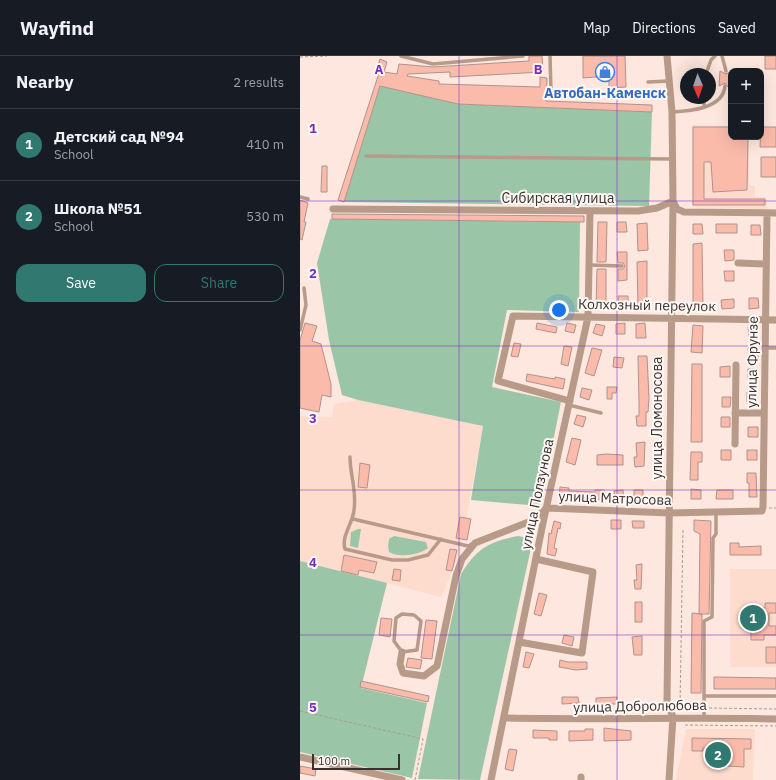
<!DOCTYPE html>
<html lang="en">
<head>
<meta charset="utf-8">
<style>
	:root { --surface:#171b24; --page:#20242c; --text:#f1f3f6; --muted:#9ea1a6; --line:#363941; --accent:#317870 }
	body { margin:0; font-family:"IBM Plex Sans",sans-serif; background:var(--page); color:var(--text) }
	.controls { position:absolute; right:12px; top:12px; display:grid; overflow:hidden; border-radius:8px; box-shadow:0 4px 16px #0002 }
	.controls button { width:36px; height:36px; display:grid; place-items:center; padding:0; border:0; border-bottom:1px solid var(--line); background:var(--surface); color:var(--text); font:20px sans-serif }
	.compass { position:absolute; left:380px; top:12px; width:36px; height:36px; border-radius:50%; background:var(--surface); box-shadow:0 4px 16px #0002; rotate:178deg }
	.scale { position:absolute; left:12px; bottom:10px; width:88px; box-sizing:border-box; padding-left:4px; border:2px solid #3b312c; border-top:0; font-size:11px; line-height:14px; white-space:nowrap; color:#3b312c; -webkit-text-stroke:3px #fef8f6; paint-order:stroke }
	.you { position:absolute; left:259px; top:254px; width:14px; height:14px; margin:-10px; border:3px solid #fff; border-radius:50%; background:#1a73e8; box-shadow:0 0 0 6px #1a73e833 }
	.badge { display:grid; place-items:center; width:26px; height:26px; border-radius:50%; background:var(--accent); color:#fff; font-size:13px; font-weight:700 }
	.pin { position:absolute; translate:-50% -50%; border:2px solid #fff; box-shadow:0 1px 4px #0006 }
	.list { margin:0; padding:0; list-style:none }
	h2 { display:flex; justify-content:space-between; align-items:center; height:52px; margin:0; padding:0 16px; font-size:17px }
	h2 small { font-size:13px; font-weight:400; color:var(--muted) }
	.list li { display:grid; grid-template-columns:26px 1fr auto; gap:12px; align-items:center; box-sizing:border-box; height:72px; padding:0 16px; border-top:1px solid var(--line) }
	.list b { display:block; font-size:15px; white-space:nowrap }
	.list p { margin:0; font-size:13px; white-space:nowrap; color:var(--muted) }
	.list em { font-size:13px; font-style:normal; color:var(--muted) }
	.actions { display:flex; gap:8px; padding:12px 16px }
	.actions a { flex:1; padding:9px 0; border:1px solid var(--accent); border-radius:12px; text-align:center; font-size:14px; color:var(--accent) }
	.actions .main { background:var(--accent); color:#fff }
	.map { position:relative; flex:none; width:476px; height:724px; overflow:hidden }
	header { display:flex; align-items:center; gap:24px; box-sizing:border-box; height:56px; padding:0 20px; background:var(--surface); border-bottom:1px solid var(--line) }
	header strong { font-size:19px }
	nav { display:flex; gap:22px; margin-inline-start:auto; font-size:14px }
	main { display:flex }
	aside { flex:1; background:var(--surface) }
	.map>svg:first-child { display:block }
</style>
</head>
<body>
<header>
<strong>Wayfind</strong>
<nav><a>Map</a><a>Directions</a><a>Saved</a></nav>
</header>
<main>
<aside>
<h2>Nearby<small>2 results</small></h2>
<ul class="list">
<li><span class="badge">1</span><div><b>Детский сад №94</b><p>School</p></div><em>410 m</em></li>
<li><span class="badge">2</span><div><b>Школа №51</b><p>School</p></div><em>530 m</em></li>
</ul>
<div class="actions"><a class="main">Save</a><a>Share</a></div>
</aside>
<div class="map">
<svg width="476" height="724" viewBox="0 0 476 724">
	<rect width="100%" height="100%" fill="#fde7de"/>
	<!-- built -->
	<path fill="#fedccd" d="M392 69 431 70V81H449V129L455 130V141H466L467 153 392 151Z
		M58 344 183 370 160 497 141 541 0 505V360L32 361 34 348Z
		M430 513H476V611H430Z
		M386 673H455L453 724H376Z"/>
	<!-- green -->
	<path fill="#9ac6a7" d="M80 30 158 48 352 56 349 150 44 146Z
		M30 163 280 166 279 256 207 254 192 331 261 346 240 450 171 444 183 370 58 344 42 339 29 284 17 207Z
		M58 473H61L58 492 50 490 51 476Z
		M94 480 126 486 128 492C120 499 98 502 89 496L88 490 89 483Z
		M218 480 233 483 180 724 118 723 161 518C178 491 189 486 218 480Z
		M0 505 87 527 61 632 127 647 112 722 0 696Z"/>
	<!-- building -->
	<path fill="#fbbbab" stroke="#ae938d" d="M229 0H242L243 16 150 21V16L108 18 107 20 139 25V28L240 31V21L247 22 246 45 352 49V56L158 48 80 30 44 146 38 144 79 17 76 16 80 3 87 6 84 16 97 18 99 8 133 11 229 5Z
		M283 0H325L326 31 309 32V20L283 22Z
		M465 0H476V13H465Z
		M420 15 426 18 431 16V31H428L425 27 419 30Z
		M393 71H431V81L448 82 447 134 413 136 411 106H404V143H465V149H393Z
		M461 71H476V91H460Z
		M461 101H476V121H461Z
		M22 110H27V136H21Z
		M0 144 8 147 4 166H6L2 184 0 183Z
		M32 158 284 160V166L32 163Z
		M298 166H307L306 206H297Z
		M317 166H326L327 176H317Z
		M347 167 348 194 338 195 337 168Z
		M393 168H402L403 178H393Z
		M416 168H437V177H416Z
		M451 169H460L461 179H451Z
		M402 187 403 250 393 251V188Z
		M424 194H434V204L425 205Z
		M317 196H327V224L318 225V213H323L325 210 323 207H318Z
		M347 205V250L338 251 337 206Z
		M297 213H306V252H296Z
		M424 215H434V225H425Z
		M318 240H328V250H319Z
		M449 242H458L459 252 449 253Z
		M434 243V252L422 253 421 244Z
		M5 267 17 270 12 285 21 288 31 328V341L22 339 19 356 0 352V284Z
		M237 267 257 271 256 277 236 273Z
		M267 267 276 269 274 277 265 275Z
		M325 267V278H316V268Z
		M345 267 346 282H336V268Z
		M296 268 305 270 302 280 293 277Z
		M393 269 403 270 402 297 391 296Z
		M448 271H458V281H449Z
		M214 287 221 288 218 301 211 300Z
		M264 290 272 291 268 310 261 308Z
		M292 292 302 294 294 320 285 317Z
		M448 292H458V302H449Z
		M338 300H347L349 342 348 356H346V370H337L336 360H339V346Z
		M314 301 324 302 322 312 313 311Z
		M392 308H402V386H391Z
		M430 310V321H420V311Z
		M448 313H457L458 323H448Z
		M227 318 255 323V321L265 323 263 333 226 325Z
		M307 331H317L316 337H312V343H307Z
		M282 332 292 334 289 344 280 341Z
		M447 336H457V346H447Z
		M422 341H431L430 351H422Z
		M277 359 286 361 283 371 274 368Z
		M421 361H430V371H421Z
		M448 371H458V381H448Z
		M272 382 281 384 275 409 266 406Z
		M345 386 344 410 335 411 334 401H337L336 387Z
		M421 394H431V404H421Z
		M447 394H457V404H447Z
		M391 396H402V406H398V424H390Z
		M306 398 323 399V409H297V399Z
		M60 407 70 409 67 432 58 431Z
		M447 417H456L457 441H449V427H447Z
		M260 431 269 432V435L295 436V434H304L305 444 259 441Z
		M391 433 401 434V443H391Z
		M323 434 324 444 315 445 314 435Z
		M334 434H343V444H334Z
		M417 434H433V443H416Z
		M160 461 171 463 167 484 156 482Z
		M311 464H321V473H311Z
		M394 464 411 465 409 558H399L400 478 394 475Z
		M254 465 261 467 260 473 258 472 254 492 257 493 255 500 247 498 249 477 251 478Z
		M332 465H344V472H333Z
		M430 487H439V491L461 490V499H430Z
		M150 493 157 494 152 515 146 514Z
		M44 499 77 506 74 517 59 514 58 519 41 515Z
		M342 508 341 533H335L334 524H337L336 509Z
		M94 513 101 514 100 525 92 524Z
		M239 537 247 539 241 560 234 558Z
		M335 546H342V566H335Z
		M465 547H476V557H469V570H476V579H464V584H451V573H461V560H447V552H465Z
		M392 557 402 558 401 637H391Z
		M81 562 92 563 90 581 79 579Z
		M126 564 137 565 132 603 121 602Z
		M264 579 274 581 272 590 262 587Z
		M342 580V599H334L332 581Z
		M466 591H476V607H466Z
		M226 596 234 598 229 612 223 611Z
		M108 602 122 604 120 613 106 611Z
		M260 604 268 606H287V613L276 614 259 611Z
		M414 621 476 622V633H414Z
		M61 625 129 640 128 646 60 631Z
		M262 641H278L279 647 262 648Z
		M317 641V648H296V642Z
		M304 672 331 675V684L304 685Z
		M285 673H293V684L269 685V675H285Z
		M233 674 257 675V684H249V682H233Z
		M392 682 451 683V693H444V711L428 710V693L403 692V695H392Z
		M209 693 217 694 213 715 205 713Z
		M0 710 16 713 15 720 0 717Z"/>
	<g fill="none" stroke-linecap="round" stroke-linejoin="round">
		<!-- path -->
		<path stroke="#ab9a92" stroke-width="1" stroke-dasharray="3 2" stroke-linecap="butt" d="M0 1 27 0
			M469 452H476
			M383 474 380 651 399 652
			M409 652 476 653
			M0 655 123 683 115 724
			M385 669 476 670"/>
		<!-- lane -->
		<path stroke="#b79a87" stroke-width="3.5" d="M101 0 133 8 223 0
			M250 0 251 35
			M422 0 426 15
			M406 18 411 4 415 0
			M348 26 369 25
			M404 50V42
			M372 56C389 55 423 53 425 30
			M66 100 373 103
			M0 141 8 143
			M289 209 322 210
			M0 274 6 249 4 232
			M466 292H476
			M269 349 301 357
			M50 401C50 419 57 435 54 454 53 467 41 480 45 493L92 504H108L128 499 141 483
			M53 463 168 490 172 488
			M102 558 114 559 121 565 117 594 102 596 94 585 96 562Z
			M404 640H476
			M404 662V565L412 561 413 482 416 478V456"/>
		<!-- street -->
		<path stroke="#b79a87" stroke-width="7" d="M367 0 372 56 373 145 367 646 373 661 369 724
			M33 153 338 155 357 152 373 145 377 153 384 156 476 157
			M438 207 466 208
			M270 345 198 325 213 260 476 264
			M435 357H464
			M435 388 436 309
			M219 586 282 597 293 516 236 503
			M102 596 100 608 103 617 124 620 137 610 156 520 162 503 175 487 231 465 247 452 369 457 462 455 463 451 467 157
			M205 662C295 664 386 661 476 663
			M0 701 102 724
			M191 724 243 467 288 261 290 156
			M281 724V721"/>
	</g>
	<!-- grid -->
	<path fill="none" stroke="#7b2cbf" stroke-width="1" stroke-opacity="0.55" d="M159 0V724M317 0V724M0 145H476M0 290H476M0 434H476M0 579H476"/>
	<!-- icons -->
	<defs>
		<symbol id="shop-ring" viewBox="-11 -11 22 22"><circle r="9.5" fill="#fef8f6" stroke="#3f7fe0" stroke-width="1.5"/><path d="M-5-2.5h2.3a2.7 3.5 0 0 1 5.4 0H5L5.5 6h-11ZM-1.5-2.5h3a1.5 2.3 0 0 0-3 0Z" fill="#3f7fe0"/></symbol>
	</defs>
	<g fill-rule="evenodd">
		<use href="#shop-ring" x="294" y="5" width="22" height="22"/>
	</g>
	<g text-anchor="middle" stroke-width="4" stroke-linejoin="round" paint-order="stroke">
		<!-- shop labels -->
		<g font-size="14" font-weight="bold" fill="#366cbe" stroke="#fef8f6">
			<text x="305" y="42">Автобан-Каменск</text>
		</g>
		<!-- street labels -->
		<g font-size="14" fill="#3b312c" stroke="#fef8f6">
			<text x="258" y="147">Сибирская улица</text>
			<text transform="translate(347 249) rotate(1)" y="5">Колхозный переулок</text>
			<text transform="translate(452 306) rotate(-89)" y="5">улица Фрунзе</text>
			<text transform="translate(357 362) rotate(-90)" y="5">улица Ломоносова</text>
			<text transform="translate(237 438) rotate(-78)" y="5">улица Ползунова</text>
			<text transform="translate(315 442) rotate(2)" y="5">улица Матросова</text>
			<text transform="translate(340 650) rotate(-1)" y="5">улица Добролюбова</text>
		</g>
	</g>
	<g font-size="13" text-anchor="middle" font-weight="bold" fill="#7b2cbf" stroke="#fef8f6" stroke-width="4" stroke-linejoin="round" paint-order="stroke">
		<text x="79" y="18">A</text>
		<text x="238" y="18">B</text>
		<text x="13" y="77">1</text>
		<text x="13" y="222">2</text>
		<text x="13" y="367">3</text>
		<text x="13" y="511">4</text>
		<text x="13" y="656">5</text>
	</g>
</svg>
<div class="controls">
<button>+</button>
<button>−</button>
</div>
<svg class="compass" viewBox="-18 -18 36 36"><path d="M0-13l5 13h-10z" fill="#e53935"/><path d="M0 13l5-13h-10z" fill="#9ea1a6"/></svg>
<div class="scale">100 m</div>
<div class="you"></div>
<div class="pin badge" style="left:453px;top:562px">1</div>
<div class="pin badge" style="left:418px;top:699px">2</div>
</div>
</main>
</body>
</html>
